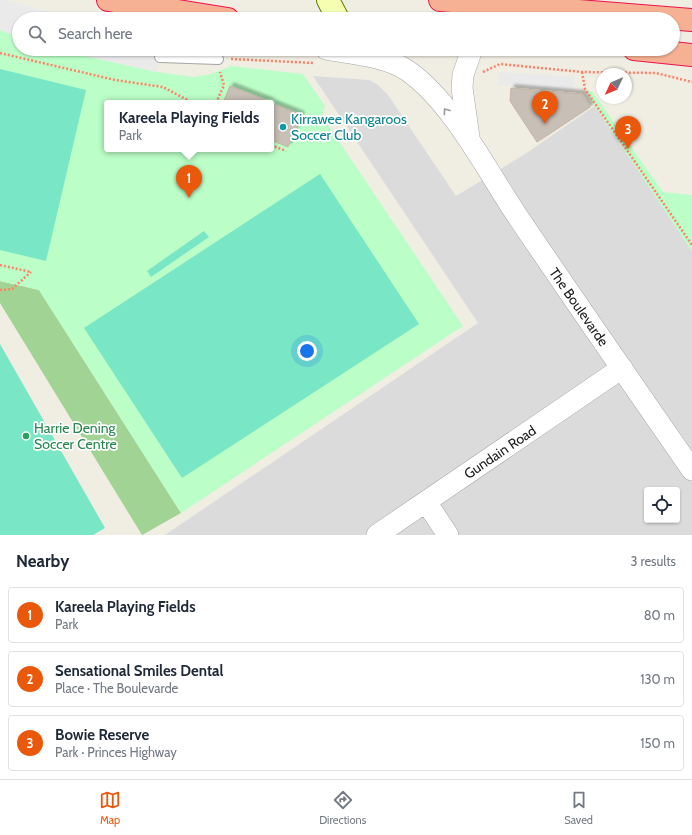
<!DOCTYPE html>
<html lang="en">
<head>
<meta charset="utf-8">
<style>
	:root { --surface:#fff; --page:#f2f2f3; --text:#1f2937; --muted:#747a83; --line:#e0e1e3; --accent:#ea580c }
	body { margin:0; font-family:Cabin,sans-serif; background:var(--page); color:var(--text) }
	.controls { position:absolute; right:12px; bottom:12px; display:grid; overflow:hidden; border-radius:4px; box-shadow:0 1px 3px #0004 }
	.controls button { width:36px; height:36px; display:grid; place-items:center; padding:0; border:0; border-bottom:1px solid var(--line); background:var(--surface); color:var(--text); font:20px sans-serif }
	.compass { position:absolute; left:596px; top:68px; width:36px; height:36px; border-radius:50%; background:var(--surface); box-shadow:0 1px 3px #0004; rotate:226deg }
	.you { position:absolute; left:307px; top:351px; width:14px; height:14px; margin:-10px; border:3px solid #fff; border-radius:50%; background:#1a73e8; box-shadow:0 0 0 6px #1a73e833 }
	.badge { display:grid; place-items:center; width:26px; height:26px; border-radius:50%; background:var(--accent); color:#fff; font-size:13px; font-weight:700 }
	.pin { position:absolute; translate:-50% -33px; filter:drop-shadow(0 1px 2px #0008) }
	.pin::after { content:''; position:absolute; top:21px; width:14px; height:12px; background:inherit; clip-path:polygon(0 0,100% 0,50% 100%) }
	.popup { position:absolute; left:104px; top:100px; width:170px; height:52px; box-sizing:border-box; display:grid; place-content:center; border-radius:4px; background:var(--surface); filter:drop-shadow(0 1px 3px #0005); font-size:13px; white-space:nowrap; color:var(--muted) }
	.popup b { font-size:15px; color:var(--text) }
	.popup::after { content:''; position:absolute; left:50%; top:100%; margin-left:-8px; border:8px solid transparent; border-top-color:var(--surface) }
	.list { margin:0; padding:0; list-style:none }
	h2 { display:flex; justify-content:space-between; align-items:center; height:52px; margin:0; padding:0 16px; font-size:17px }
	h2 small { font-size:13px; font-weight:400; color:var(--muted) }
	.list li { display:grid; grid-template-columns:26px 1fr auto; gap:12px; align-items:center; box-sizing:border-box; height:56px; margin:0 8px 8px; padding:0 8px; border:1px solid var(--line); border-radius:4px }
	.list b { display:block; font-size:15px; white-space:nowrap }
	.list p { margin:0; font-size:13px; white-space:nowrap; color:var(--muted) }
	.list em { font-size:13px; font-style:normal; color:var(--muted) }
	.icon { flex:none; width:22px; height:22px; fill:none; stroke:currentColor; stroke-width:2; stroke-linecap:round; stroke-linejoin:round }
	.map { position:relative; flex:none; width:692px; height:535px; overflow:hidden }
	.search { position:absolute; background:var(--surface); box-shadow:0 1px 3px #0004; left:12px; right:12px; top:12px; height:44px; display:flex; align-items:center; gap:10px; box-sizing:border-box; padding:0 14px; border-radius:22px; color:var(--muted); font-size:15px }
	.sheet { height:244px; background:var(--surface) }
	nav { display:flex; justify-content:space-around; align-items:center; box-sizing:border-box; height:56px; border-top:1px solid var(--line); background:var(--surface); font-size:11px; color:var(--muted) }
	nav a { display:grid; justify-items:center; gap:2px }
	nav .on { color:var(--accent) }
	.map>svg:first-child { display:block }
</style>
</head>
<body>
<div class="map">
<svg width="692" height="535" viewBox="0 0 692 535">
	<defs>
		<filter id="shadow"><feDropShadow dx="3.5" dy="-3.5" stdDeviation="1" flood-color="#0004"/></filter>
	</defs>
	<rect width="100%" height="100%" fill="#f0ede3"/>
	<!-- residential -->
	<path fill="#dcdbdb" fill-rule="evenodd" d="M313 76 369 80 378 85 388 95 456 196 525 154 595 106 692 251V535H165L478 323ZM647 490H677V520H647Z"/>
	<!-- forest -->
	<path fill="#a1d394" d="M0 281 39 290 181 513 142 535 0 303Z"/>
	<!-- park -->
	<path fill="#bbfec7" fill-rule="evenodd" d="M0 30 19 37V49H54L157 72 194 77 211 74 231 66 303 74 325 106 322 116 463 326 181 513 39 290 0 281ZM107 103H271V149H107Z
		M585 91H592L663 192 692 195V251Z"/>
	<!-- pitch -->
	<path fill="#79e6c6" d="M0 69 86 90 46 261 0 250Z
		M320 174 419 324 182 478 84 328Z
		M204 231 209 237 151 277 147 271Z
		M0 344 105 528 93 535H0Z"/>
	<!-- parking -->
	<path fill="#eaeaea" d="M0 0H6L73 19H19V37L0 30Z
		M54 49H161L157 72Z
		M499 72 575 77 574 91 498 85Z"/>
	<!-- building -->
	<path fill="#c8bfb6" stroke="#c3b4a4" filter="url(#shadow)" d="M230 86 271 102V103H223Z
		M511 88 582 94 590 107 537 142 510 101Z
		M271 103 301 115 288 147 271 140Z"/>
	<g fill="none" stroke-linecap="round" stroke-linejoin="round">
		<defs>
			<path id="service" d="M160 57 218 59"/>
			<path id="minor" d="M326 49C351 54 387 56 408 71 452 102 486 169 516 214 574 300 633 385 692 470
				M469 137 462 88 463 75 472 49
				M426 502 448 535
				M377 535 622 368"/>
			<path id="secondary" d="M328 0 338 19"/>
			<path id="trunk" d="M108 0 228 19
				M440 0 692 20
				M634 49 692 55"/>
		</defs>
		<!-- service casing -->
		<use href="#service" stroke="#a5a5a5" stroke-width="12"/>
		<!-- minor casing -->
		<use href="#minor" stroke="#a5a5a5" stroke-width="22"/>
		<!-- secondary casing -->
		<use href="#secondary" stroke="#627a00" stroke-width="24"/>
		<!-- trunk casing -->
		<use href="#trunk" stroke="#ea144a" stroke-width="24"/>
		<!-- path -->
		<path stroke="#ff8265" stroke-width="2.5" stroke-dasharray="2 2" stroke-linecap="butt" d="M0 53 115 80 163 87 193 103
			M231 59 314 63
			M483 72 500 64 582 72 656 73 692 82
			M582 72 585 89 692 245
			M216 103 224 85 220 72
			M271 145 286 151
			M0 265 31 272
			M0 290 12 289 31 272"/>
		<!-- service -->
		<use href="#service" stroke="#fff" stroke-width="10"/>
		<!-- minor -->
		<use href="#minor" stroke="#fff" stroke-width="21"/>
		<!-- secondary -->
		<use href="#secondary" stroke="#f4ffb2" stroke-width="22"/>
		<!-- trunk -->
		<use href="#trunk" stroke="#f6b094" stroke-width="22"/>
	</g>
	<!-- one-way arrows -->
	<defs><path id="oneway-chevron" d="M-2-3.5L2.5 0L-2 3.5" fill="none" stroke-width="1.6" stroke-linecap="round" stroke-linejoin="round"/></defs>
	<use stroke="#9a9a9a" href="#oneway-chevron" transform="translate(446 111) rotate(-127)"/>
	<!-- markers -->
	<circle fill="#0f9aa8" stroke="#fff" stroke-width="1.5" cx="283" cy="127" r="4"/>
	<circle fill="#2e9e5b" stroke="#fff" stroke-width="1.5" cx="26" cy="436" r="4"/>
	<g text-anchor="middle" stroke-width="3.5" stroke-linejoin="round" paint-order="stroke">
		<!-- culture labels -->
		<g font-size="14" fill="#0d838f" stroke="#fff" text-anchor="start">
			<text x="291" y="124">Kirrawee Kangaroos<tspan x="291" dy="16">Soccer Club</tspan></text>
		</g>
		<!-- street labels -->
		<g font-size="14" fill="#1e1e1e" stroke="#fff">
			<text transform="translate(579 307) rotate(55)" y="5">The Boulevarde</text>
			<text transform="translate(500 452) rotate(-34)" y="5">Gundain Road</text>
		</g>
		<!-- leisure labels -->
		<g font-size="14" fill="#27864d" stroke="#fff" text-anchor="start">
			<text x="34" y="433">Harrie Dening<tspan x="34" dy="16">Soccer Centre</tspan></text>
		</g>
	</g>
</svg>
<div class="controls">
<button><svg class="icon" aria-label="locate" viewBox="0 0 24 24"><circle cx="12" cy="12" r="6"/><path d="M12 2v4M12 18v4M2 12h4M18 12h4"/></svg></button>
</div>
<svg class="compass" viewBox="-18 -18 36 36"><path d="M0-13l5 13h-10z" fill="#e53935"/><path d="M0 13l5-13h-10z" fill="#747a83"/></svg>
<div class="you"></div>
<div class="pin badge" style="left:189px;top:198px">1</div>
<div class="popup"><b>Kareela Playing Fields</b>Park</div>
<div class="pin badge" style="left:545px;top:124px">2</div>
<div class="pin badge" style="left:628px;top:149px">3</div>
<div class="search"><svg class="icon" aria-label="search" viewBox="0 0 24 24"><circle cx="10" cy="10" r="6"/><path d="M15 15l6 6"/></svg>Search here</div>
</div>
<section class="sheet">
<h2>Nearby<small>3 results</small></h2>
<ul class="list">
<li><span class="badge">1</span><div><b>Kareela Playing Fields</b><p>Park</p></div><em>80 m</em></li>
<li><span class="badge">2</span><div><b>Sensational Smiles Dental</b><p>Place · The Boulevarde</p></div><em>130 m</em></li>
<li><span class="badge">3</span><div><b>Bowie Reserve</b><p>Park · Princes Highway</p></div><em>150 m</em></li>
</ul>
</section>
<nav>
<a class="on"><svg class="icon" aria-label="map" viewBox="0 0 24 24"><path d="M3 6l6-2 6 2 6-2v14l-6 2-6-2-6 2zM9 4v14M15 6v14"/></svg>Map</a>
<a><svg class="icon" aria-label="directions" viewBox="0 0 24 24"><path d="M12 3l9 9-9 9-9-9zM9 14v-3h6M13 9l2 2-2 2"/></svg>Directions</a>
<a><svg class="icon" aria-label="saved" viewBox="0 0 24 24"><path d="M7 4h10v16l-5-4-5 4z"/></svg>Saved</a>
</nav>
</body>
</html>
